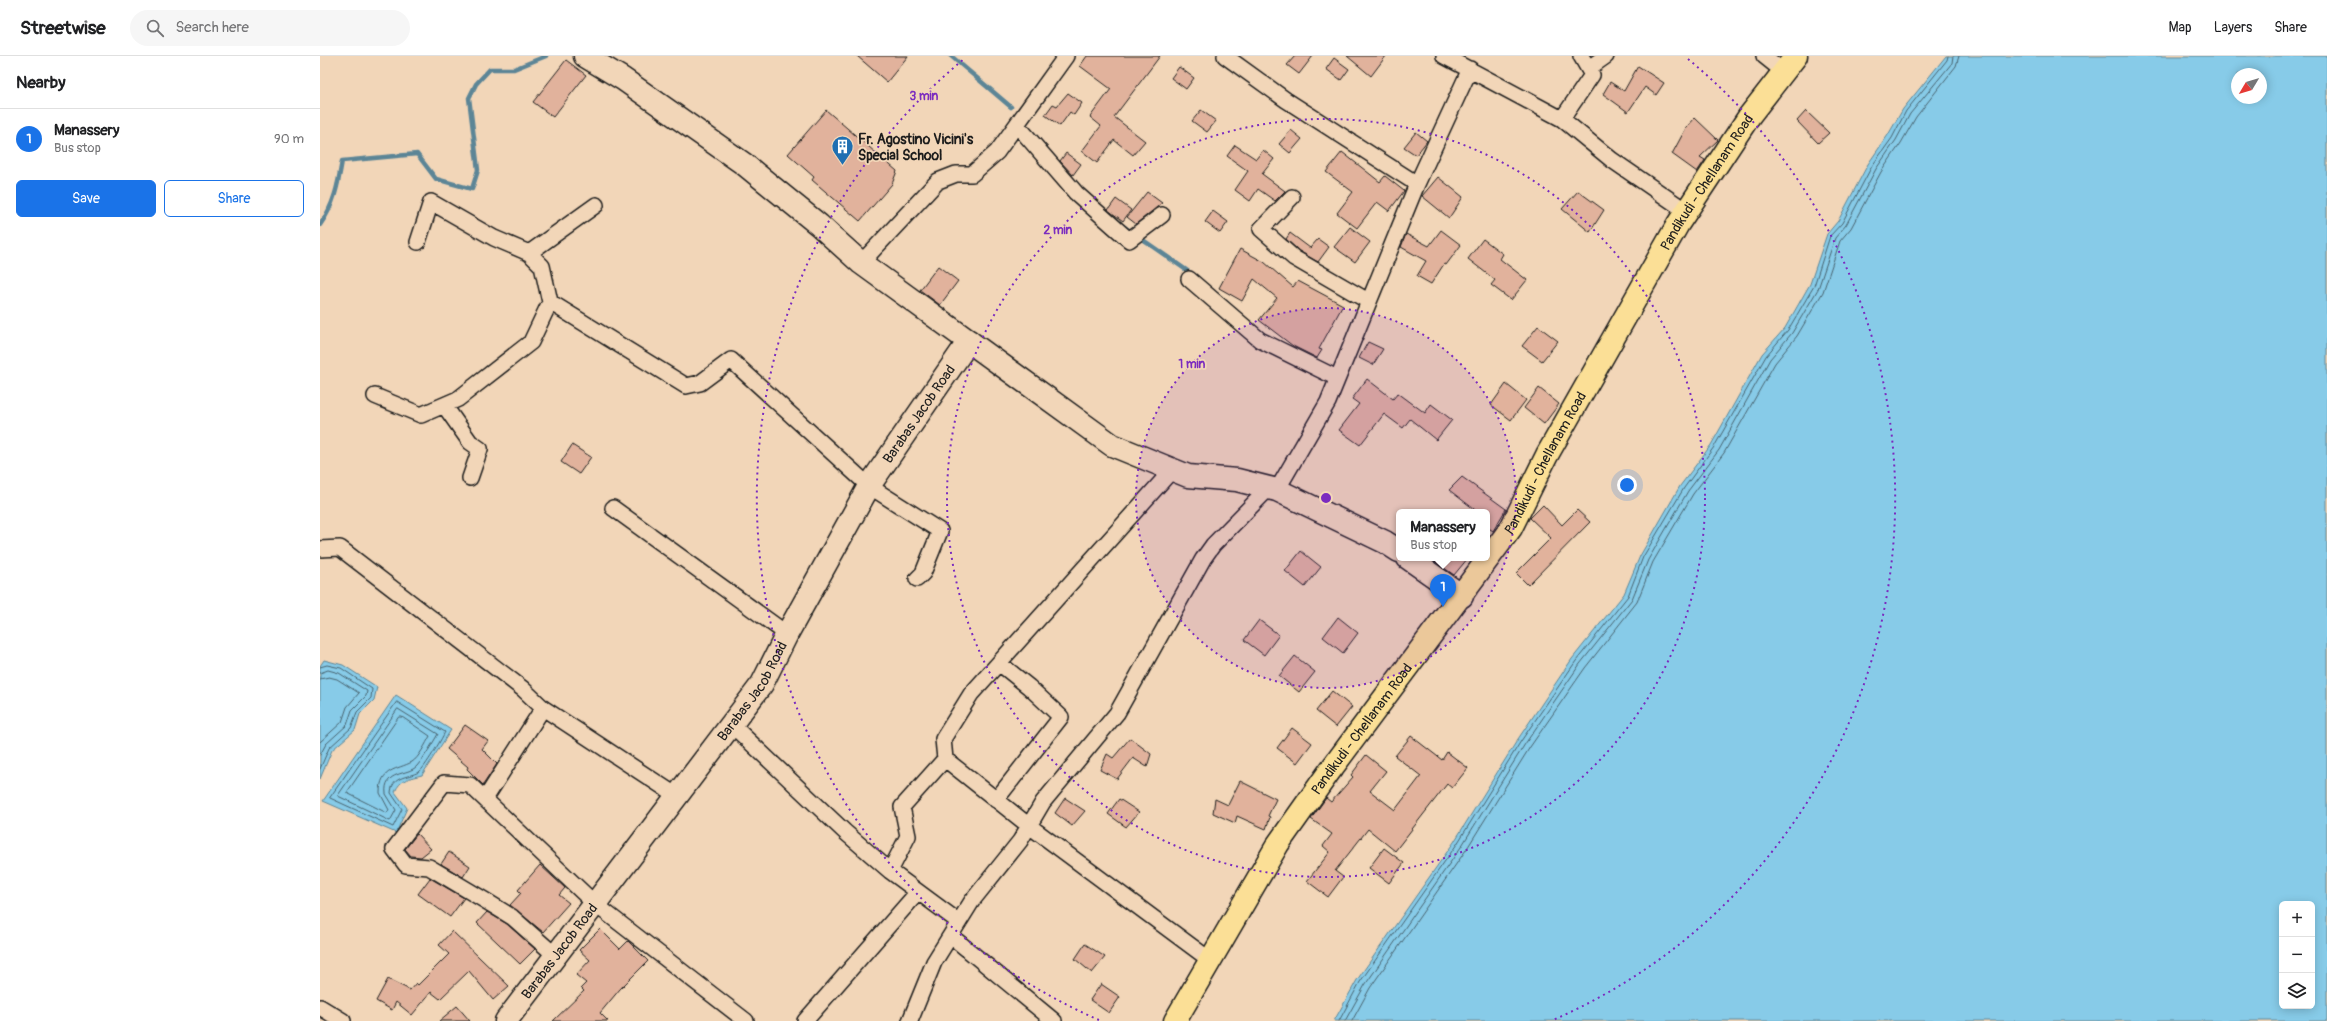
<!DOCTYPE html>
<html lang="en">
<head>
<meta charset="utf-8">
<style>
	:root { --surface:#fff; --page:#f6f6f6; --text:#202124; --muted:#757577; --line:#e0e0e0; --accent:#1a73e8 }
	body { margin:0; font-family:Pangolin,sans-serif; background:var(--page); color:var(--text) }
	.controls { position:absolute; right:12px; bottom:12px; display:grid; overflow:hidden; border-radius:6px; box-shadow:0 2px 10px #0003 }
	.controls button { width:36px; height:36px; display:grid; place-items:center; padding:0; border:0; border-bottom:1px solid var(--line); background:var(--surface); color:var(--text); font:20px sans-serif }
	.compass { position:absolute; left:1911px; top:12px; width:36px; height:36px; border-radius:50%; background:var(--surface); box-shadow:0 2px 10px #0003; rotate:232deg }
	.you { position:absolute; left:1307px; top:429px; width:14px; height:14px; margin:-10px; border:3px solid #fff; border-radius:50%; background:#1a73e8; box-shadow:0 0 0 6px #1a73e833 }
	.badge { display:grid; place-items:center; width:26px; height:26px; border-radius:50%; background:var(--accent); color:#fff; font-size:13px; font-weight:700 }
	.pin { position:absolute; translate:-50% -33px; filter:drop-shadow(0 1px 2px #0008) }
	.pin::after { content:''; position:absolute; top:21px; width:14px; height:12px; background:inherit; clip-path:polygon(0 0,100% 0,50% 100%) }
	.popup { position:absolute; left:1076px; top:453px; width:94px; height:52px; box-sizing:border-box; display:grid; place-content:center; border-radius:6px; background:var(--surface); filter:drop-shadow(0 1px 3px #0005); font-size:13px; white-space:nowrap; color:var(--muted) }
	.popup b { font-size:15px; color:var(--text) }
	.popup::after { content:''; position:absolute; left:50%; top:100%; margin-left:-8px; border:8px solid transparent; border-top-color:var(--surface) }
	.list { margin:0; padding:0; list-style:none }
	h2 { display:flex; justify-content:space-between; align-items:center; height:52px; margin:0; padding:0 16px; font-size:17px }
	h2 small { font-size:13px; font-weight:400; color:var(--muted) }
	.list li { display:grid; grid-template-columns:26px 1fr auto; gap:12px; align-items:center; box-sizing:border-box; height:60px; padding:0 16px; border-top:1px solid var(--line) }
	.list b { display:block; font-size:15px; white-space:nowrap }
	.list p { margin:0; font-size:13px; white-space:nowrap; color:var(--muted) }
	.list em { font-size:13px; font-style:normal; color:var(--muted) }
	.actions { display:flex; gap:8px; padding:12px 16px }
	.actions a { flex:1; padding:9px 0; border:1px solid var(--accent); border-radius:6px; text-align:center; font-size:14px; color:var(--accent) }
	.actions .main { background:var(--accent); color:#fff }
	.icon { flex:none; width:22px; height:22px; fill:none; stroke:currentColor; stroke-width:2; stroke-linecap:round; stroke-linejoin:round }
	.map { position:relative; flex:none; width:2007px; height:965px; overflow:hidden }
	header { display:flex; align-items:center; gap:24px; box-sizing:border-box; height:56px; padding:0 20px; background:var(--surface); border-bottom:1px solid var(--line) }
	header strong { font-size:19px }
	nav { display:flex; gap:22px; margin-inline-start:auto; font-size:14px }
	.search { width:280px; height:36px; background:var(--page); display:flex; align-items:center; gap:10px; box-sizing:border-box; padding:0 14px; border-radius:22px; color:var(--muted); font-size:15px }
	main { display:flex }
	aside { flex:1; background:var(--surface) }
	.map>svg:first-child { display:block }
</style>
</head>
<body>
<header>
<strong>Streetwise</strong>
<div class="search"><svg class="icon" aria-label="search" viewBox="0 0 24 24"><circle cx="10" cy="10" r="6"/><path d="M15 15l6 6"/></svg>Search here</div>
<nav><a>Map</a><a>Layers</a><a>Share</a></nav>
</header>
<main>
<aside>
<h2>Nearby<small></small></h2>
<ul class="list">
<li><span class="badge">1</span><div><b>Manassery</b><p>Bus stop</p></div><em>90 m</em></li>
</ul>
<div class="actions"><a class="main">Save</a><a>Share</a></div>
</aside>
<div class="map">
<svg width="2007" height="965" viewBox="0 0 2007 965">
	<rect width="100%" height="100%" fill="#f2d6b8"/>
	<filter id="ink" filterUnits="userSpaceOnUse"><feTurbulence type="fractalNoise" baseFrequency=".025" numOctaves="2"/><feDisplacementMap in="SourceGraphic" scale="8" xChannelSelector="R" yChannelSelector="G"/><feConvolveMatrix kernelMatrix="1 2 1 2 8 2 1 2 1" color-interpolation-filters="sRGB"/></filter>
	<g filter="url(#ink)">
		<!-- water -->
		<path fill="#87cbe8" stroke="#5c8596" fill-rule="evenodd" d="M1626 0H2007V965H1014L1037 924 1134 786 1198 683 1252 603 1304 538 1320 500 1360 430 1391 389 1442 298 1465 272 1490 228 1507 178 1518 165 1548 108 1568 79 1583 53ZM1917 18H1941V42H1917ZM1962 848H1992V950H1962Z
			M4 604 23 609 57 631 54 644 40 658 35 674 12 694 0 723V610Z
			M76 639 131 674 102 719C90 722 80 723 75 736L87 752 76 777 3 745Z"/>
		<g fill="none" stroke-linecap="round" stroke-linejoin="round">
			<!-- shore -->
			<path stroke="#47626e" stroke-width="1" d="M0 611 7 609 21 612 52 633 51 642 37 656 31 672 9 692 0 713
				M0 617 8 614 19 617 47 635 46 640 32 654 27 669 6 688 0 699
				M0 623 9 621 17 623 39 637 27 651 22 666 0 686
				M77 646 125 676C121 684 105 712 99 716 87 722 72 720 71 737L82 753 73 771 10 742Z
				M78 653 118 678C112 688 105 701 97 710 88 720 63 714 66 738L76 754 70 765 18 740Z
				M79 661H82L110 680C106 687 99 702 92 706 77 714 60 712 60 737L69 754 67 757 27 737Z
				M1019 965 1040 926 1137 788 1201 685 1256 605 1308 540 1323 501 1364 432 1394 391 1446 300 1468 274 1494 230 1510 180 1522 167 1552 110 1572 82 1586 55 1627 4 1628 0
				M1025 965 1045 929 1141 791 1205 688 1260 608 1312 543 1328 504 1368 435 1399 394 1450 303 1472 277 1498 233 1515 182 1526 169 1556 113 1576 84 1590 58 1632 7 1633 0
				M1032 965 1050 932 1146 794 1210 691 1265 612 1317 546 1333 506 1373 438 1404 397 1455 307 1477 280 1503 236 1520 185 1531 172 1561 116 1581 87 1596 61 1636 10 1639 0"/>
			<!-- stream -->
			<path stroke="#5c8596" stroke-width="4.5" d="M631 0 691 51
				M0 169C14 149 18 129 22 105L97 98 116 123 152 133 158 114 149 42 156 28 170 13H194L226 0
				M803 170 872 218"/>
		</g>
		<!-- building -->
		<path fill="#e1b29c" stroke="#1c1c1c" d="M537 0H588L567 26Z
			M767 0H840L794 61 825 85 813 99 794 84 777 107 762 95 781 70 770 61 791 33 760 10Z
			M975 0H993L979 18 967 9Z
			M1027 0H1066L1051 20Z
			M1014 2 1029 13 1021 24 1006 13Z
			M246 4 266 19 233 61 213 46Z
			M1318 10 1344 27 1336 39 1325 31 1308 56 1283 38 1290 26 1304 35Z
			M859 11 874 22 866 33 851 22Z
			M748 37 762 47 754 59 750 56 740 70 725 59 733 48 737 50Z
			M506 54 577 115 572 128 540 165 492 124 494 121 468 98Z
			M881 54 896 65 887 76 872 65Z
			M1486 55 1509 77 1498 87 1477 65Z
			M1375 62 1398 84 1380 101 1385 104 1377 116 1352 98 1366 72Z
			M971 74 982 83 970 97 959 88Z
			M1096 76 1107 85 1096 99 1084 91Z
			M915 89 936 103 943 94 954 103 942 118 965 135 955 145 938 133 930 145 915 134 928 115 907 100Z
			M1022 96 1060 126 1065 120 1084 135 1069 155 1057 146 1037 172 1017 157 1033 136 1006 116Z
			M746 97 761 108 753 119 740 105Z
			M1118 121 1143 141 1129 162 1102 140Z
			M1258 135 1284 154 1270 176 1242 153Z
			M827 136 842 147 816 168 807 161Z
			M796 143 811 154 803 165 788 154Z
			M893 155 908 166 900 177 885 166Z
			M1030 171 1050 186 1035 206 1014 191Z
			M1121 174 1141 189 1126 209 1124 208 1111 228 1097 220 1106 205 1081 191 1086 178 1109 190Z
			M970 177 990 192 998 183 1009 191 998 206 979 195 966 183Z
			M1163 183 1183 198 1180 203 1207 224 1191 244 1171 229 1175 224 1148 203Z
			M920 193 944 206 973 231 978 225 1023 249 999 293 1002 294 997 302 973 290 939 264 957 242 934 223 922 245 899 232Z
			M618 210 638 225 620 249 600 234Z
			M1218 270 1238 285 1222 305 1202 290Z
			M1048 286 1063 293 1053 309 1039 302Z
			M1047 323 1073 343 1078 337 1105 357 1111 348 1132 364 1116 384 1090 363 1083 372 1064 358 1040 389 1019 374 1039 348 1032 343Z
			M1186 328 1206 344 1191 364 1171 349Z
			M1219 332 1239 348 1224 368 1204 352Z
			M252 389 271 401 259 418 241 406Z
			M1142 421 1186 453 1173 475 1167 471V456H1158L1129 434Z
			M1223 449 1242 469 1257 454 1270 466 1208 529 1196 517 1231 482 1210 462Z
			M981 495 1001 511 985 531 965 515Z
			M1110 502H1148L1134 519Z
			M1018 561 1038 577 1023 597 1003 581Z
			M939 564 959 579 944 599 924 584Z
			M975 600 995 616 979 636 959 620Z
			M1012 635 1032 651 1016 671 996 655Z
			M145 669 168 685 162 693 177 708 163 729 147 713 148 711 127 693Z
			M972 672 992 687 977 707 957 692Z
			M1091 680 1122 704 1127 696 1148 712 1132 732 1127 728 1075 795 1048 773 1015 815 1023 821 1008 841 987 825 1010 796 1003 790 1012 778 991 763 1006 742 1011 746 1033 721 1031 719 1046 699 1066 715 1050 735 1075 754 1101 720 1075 700Z
			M810 682 831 698 827 711 813 702 797 723 780 714 787 698 793 702Z
			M920 725 956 743 948 760 950 761 946 773 917 760 915 767 893 757 895 743 908 749Z
			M745 742 765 755 752 770 735 757Z
			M799 743 819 756 806 771 788 758Z
			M97 778 111 793 101 801 91 800 85 793Z
			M1064 792 1084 807 1069 827 1049 812Z
			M129 796 150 810 143 821 121 808Z
			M220 809 245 832 239 839 249 847 223 876 190 849 201 837 198 834Z
			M110 822 144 842 130 861 98 838Z
			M167 856 187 868 215 893 200 908 157 867Z
			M280 873 300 893 308 885 328 905 300 933 280 957 288 965H233L264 935 261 932 266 927 256 919 270 904 259 894Z
			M132 875 189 930 173 944 149 915 120 943 111 936 92 959 76 946 72 954 56 945 68 923 90 934 96 927 98 929 129 898 119 889Z
			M765 888 785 901 772 917 755 903Z
			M781 928 800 941 789 957 770 944Z
			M137 950 150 965H119Z"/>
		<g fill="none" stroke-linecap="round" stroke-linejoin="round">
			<defs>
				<path id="street" d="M905 0 966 44 1097 128 1008 346 957 434
					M1124 0 1242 63 1292 104 1366 155
					M1444 0 1464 16
					M1269 12 1286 0
					M1242 63 1272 19 1261 0
					M697 69 756 137 809 184 842 159
					M1097 128 1150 13
					M972 141 941 173 974 202 1048 245
					M209 197 276 149
					M541 207 618 125 636 118H652L677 96 746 0
					M869 223 940 284 1017 322
					M230 246 366 330 380 327 411 304 549 430 620 475 603 517 597 523
					M55 340 101 359 138 343 211 286 230 246 222 210 209 197 174 182 111 146 98 186
					M124 349 150 386 160 393 150 422
					M853 413 651 638 623 683 625 703 708 769 890 904
					M293 452 467 578
					M0 493 20 492 203 633 223 652 357 740
					M411 668 525 776 570 815 639 866
					M165 743 223 652
					M676 744 741 661 709 631 679 607
					M570 815 588 780 582 751 625 703
					M631 880 734 965
					M236 900 192 861 166 845 109 811 86 809 74 793 124 727 150 729 275 848 426 965
					M0 951 23 965
					M485 965 598 836
					M590 965 614 906 652 845 700 785 723 746 797 657 883 503 893 489 950 431"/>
				<g id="secondary">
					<path d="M265 0 303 23 424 108 499 169 541 207 792 389 868 420 917 424 957 434 1065 486 1079 495"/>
					<path d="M1088 502 1142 540"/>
					<path id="s1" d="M186 965 442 628 467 578 549 430 649 285"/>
				</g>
				<g id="primary">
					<path id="s2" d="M855 965 958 788 1009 716 1191 472 1227 399 1358 168 1430 59 1476 0"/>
				</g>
			</defs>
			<!-- street casing -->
			<use href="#street" stroke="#1c1c1c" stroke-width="18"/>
			<!-- secondary casing -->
			<use href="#secondary" stroke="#1c1c1c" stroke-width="25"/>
			<!-- primary casing -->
			<use href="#primary" stroke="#1c1c1c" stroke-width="25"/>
			<!-- street -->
			<use href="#street" stroke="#f2d6b8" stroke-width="15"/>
			<!-- secondary -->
			<use href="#secondary" stroke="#f2d6b8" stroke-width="22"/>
			<!-- primary -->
			<use href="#primary" stroke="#fbdf96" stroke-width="22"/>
		</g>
	</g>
	<!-- distance rings -->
	<circle cx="1006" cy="442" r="190" fill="#7b2cbf" fill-opacity=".12"/>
	<g fill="none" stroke="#7b2cbf" stroke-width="2" stroke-dasharray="2 4">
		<circle cx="1006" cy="442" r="190"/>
		<circle cx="1006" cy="442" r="379"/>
		<path d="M779 964A569 569 0 0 1 644 3M1368 3A569 569 0 0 1 1233 964"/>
	</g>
	<!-- icons -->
	<defs>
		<symbol id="building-pin" viewBox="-11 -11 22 30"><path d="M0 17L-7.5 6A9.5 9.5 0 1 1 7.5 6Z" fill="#1f6fb2" stroke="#f2d6b8"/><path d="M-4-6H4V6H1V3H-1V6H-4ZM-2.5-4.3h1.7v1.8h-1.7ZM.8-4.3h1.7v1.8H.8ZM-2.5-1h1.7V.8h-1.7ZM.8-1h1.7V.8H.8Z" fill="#fff"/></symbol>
	</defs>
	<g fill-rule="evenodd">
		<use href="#building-pin" x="510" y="78" width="25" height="34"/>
	</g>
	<g text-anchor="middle" stroke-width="3.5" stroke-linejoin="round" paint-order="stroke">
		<!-- poi labels -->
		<g font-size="14" font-weight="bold" fill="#1c1c1c" stroke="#f2d6b8" text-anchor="start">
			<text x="538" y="88">Fr. Agostino Vicini's<tspan x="538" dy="16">Special School</tspan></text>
		</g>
		<!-- street labels -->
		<g font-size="14" fill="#1c1c1c" stroke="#f2d6b8">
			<text dy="5" stroke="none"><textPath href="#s2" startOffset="995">Pandikudi - Chellanam Road</textPath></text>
			<text dy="5" stroke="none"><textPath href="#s1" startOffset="736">Barabas Jacob Road</textPath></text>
			<text dy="5" stroke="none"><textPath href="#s2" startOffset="671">Pandikudi - Chellanam Road</textPath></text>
			<text dy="5" stroke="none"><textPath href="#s1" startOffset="412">Barabas Jacob Road</textPath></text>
			<text dy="5" stroke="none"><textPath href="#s2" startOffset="347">Pandikudi - Chellanam Road</textPath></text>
			<text dy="5" stroke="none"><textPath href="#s1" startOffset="88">Barabas Jacob Road</textPath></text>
		</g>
	</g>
	<circle cx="1006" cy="442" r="6" fill="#7b2cbf" stroke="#f2d6b8" stroke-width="2"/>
	<g font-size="12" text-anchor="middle" font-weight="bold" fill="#7b2cbf" stroke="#f2d6b8" stroke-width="3.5" stroke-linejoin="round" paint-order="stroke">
		<text x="604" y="44">3 min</text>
		<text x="738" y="178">2 min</text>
		<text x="872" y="312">1 min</text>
	</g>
</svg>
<div class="controls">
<button>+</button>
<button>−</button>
<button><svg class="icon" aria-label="layers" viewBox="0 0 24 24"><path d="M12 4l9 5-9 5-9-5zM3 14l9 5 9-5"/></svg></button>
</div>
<svg class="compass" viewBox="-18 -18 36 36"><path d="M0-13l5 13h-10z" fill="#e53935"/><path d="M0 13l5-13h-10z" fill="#757577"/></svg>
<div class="you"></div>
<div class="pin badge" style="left:1123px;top:551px">1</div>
<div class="popup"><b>Manassery</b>Bus stop</div>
</div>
</main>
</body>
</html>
